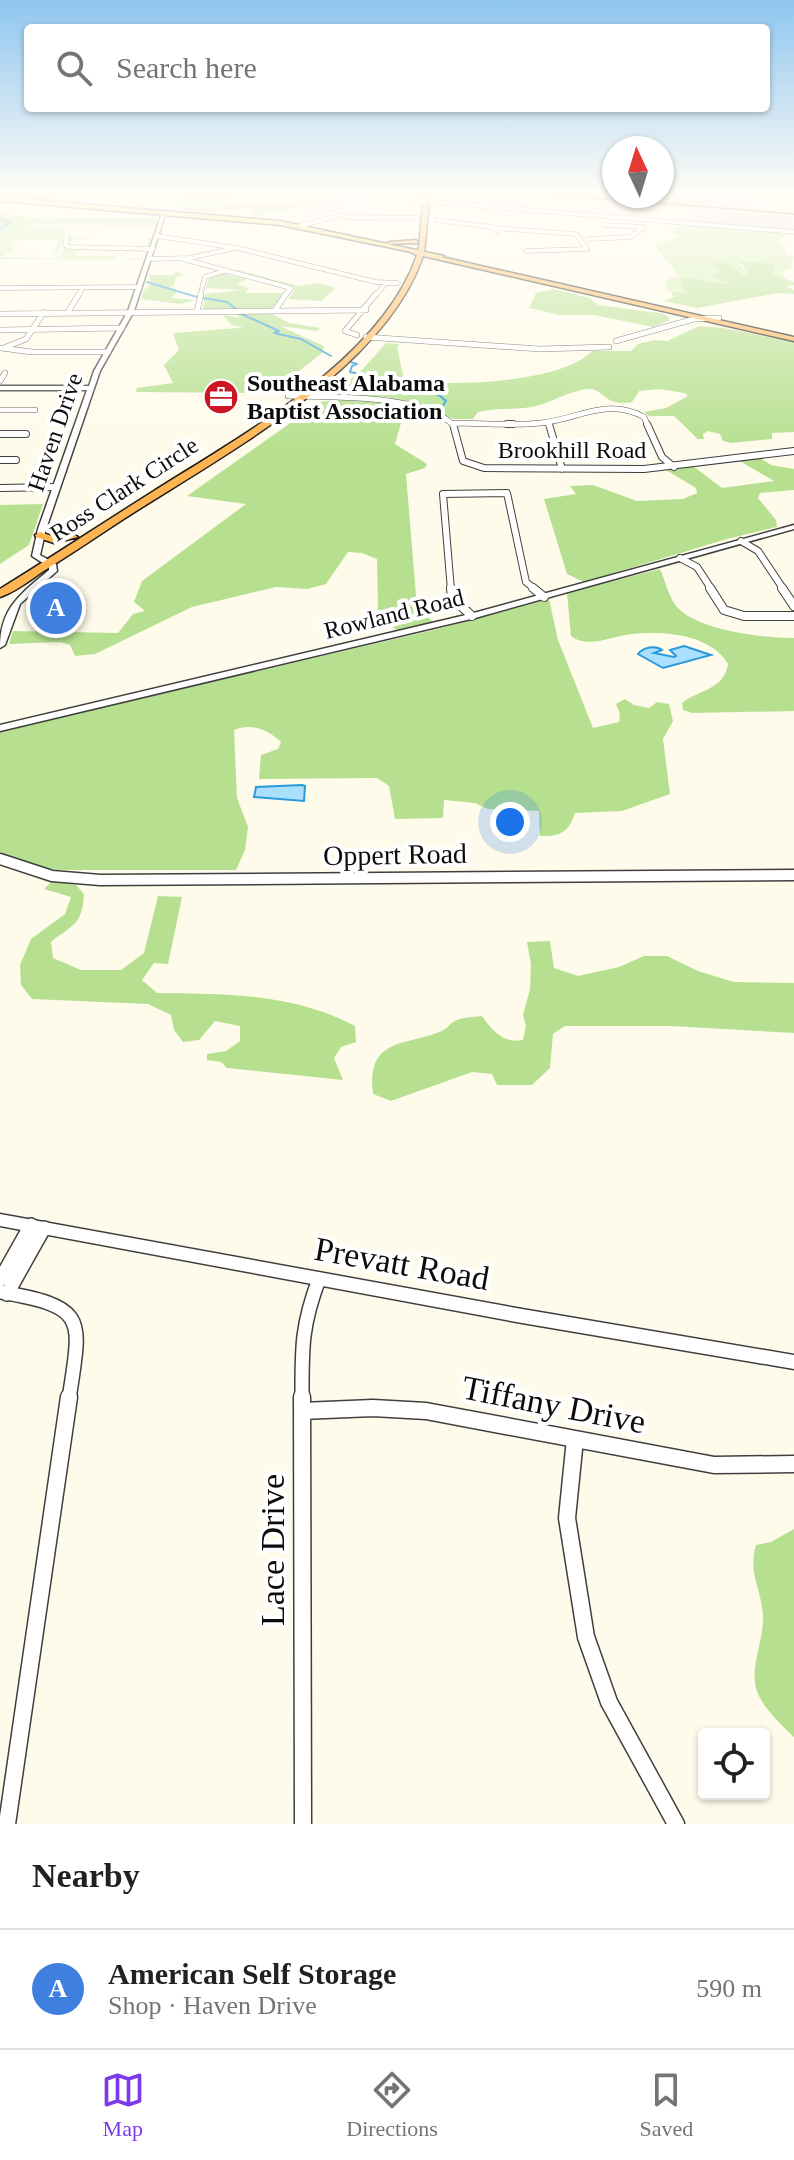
<!DOCTYPE html>
<html lang="en">
<head>
<meta charset="utf-8">
<style>
	:root { --surface:#fff; --page:#f2f2f2; --text:#202124; --muted:#757577; --line:#e0e0e0; --accent:#7c3aed }
	body { margin:0; font-family:"Times New Roman",serif; background:var(--page); color:var(--text) }
	.controls { position:absolute; right:24px; bottom:24px; display:grid; overflow:hidden; border-radius:8px; box-shadow:0 2px 6px #0004 }
	.controls button { width:72px; height:72px; display:grid; place-items:center; padding:0; border:0; border-bottom:2px solid var(--line); background:var(--surface); color:var(--text); font:40px sans-serif }
	.compass { position:absolute; left:602px; top:136px; width:72px; height:72px; border-radius:50%; background:var(--surface); box-shadow:0 2px 6px #0004; rotate:356deg }
	.you { position:absolute; left:510px; top:822px; width:28px; height:28px; margin:-20px; border:6px solid #fff; border-radius:50%; background:#1a73e8; box-shadow:0 0 0 12px #1a73e833 }
	.badge { display:grid; place-items:center; width:52px; height:52px; border-radius:50%; background:var(--accent); color:#fff; font-size:26px; font-weight:700 }
	.pin { position:absolute; translate:-50% -50%; border:4px solid #fff; box-shadow:0 2px 8px #0006 }
	.list { margin:0; padding:0; list-style:none }
	h2 { display:flex; justify-content:space-between; align-items:center; height:104px; margin:0; padding:0 32px; font-size:34px }
	h2 small { font-size:26px; font-weight:400; color:var(--muted) }
	.list li { display:grid; grid-template-columns:52px 1fr auto; gap:24px; align-items:center; box-sizing:border-box; height:120px; padding:0 32px; border-top:2px solid var(--line) }
	.list b { display:block; font-size:30px; white-space:nowrap }
	.list p { margin:0; font-size:26px; white-space:nowrap; color:var(--muted) }
	.list em { font-size:26px; font-style:normal; color:var(--muted) }
	.icon { flex:none; width:44px; height:44px; fill:none; stroke:currentColor; stroke-width:2; stroke-linecap:round; stroke-linejoin:round }
	.map { position:relative; flex:none; width:794px; height:1824px; overflow:hidden }
	.search { position:absolute; background:var(--surface); box-shadow:0 2px 6px #0004; left:24px; right:24px; top:24px; height:88px; display:flex; align-items:center; gap:20px; box-sizing:border-box; padding:0 28px; border-radius:8px; color:var(--muted); font-size:30px }
	.sheet { height:224px; background:var(--surface) }
	nav { display:flex; justify-content:space-around; align-items:center; box-sizing:border-box; height:112px; border-top:2px solid var(--line); background:var(--surface); font-size:22px; color:var(--muted) }
	nav a { display:grid; justify-items:center; gap:4px }
	nav .on { color:var(--accent) }
	.map>svg:first-child { display:block }
</style>
</head>
<body>
<div class="map">
<svg width="794" height="1824" viewBox="0 0 794 1824">
	<rect width="100%" height="100%" fill="#fffbeb"/>
	<!-- industrial -->
	<path fill="#eadfec" d="M545 193 662 196V193H742L760 211Z
		M697 209 794 217V231L688 222Z"/>
	<!-- farmland -->
	<path fill="#f8f2c8" d="M168 193H330L331 196 313 204 218 206 213 205 240 196H170Z"/>
	<!-- green -->
	<path fill="#d2eeb1" d="M159 223 156 226H66L64 235 57 237 64 239 57 254H52L57 250 55 249 59 240H13L11 245H28L13 246V253L40 252 5 254 3 257 57 258 70 240 68 235 83 236 71 238H103L72 240 71 244 83 248 75 256H115V259L145 258 147 252 128 251 123 256 127 257 120 256 127 250 147 246 148 237H155L148 247 150 250 146 260 0 259V232L20 227Z
		M678 224 787 234 777 242 785 246 787 255 794 256 792 268 781 272 786 279 794 282 773 275 776 266 739 264 750 274 743 276 728 262 721 272 711 276 735 283 733 285 683 277 680 278 685 293 667 291 665 285 668 279 679 276 655 246 680 237 671 233Z"/>
	<!-- forest -->
	<path fill="#b6e08f" d="M235 193H271L242 194 214 205 304 204 305 206 257 215 248 212 251 209 249 208C217 209 199 216 173 206L185 204 178 201 182 196Z
		M495 193H529L794 217Z
		M0 214 46 219 155 218 157 223 38 224 0 232Z
		M722 261 728 262 743 276 750 274 739 261 776 264 773 275 794 282V285L785 286 794 290V294L778 293 697 308 664 301 674 297 671 292 685 293 680 278 683 277 733 285 711 276 721 271 713 263Z
		M238 270 298 286 319 283 336 288 321 301 288 299 294 290 292 287 234 271Z
		M177 272 184 275 176 277 174 286 169 288 177 292 172 298 195 300 180 304 141 299 144 290 151 284 149 275H172Z
		M220 273 247 279 237 284 248 288 246 293H288L272 308 203 309 205 294 242 290 206 288 209 277Z
		M554 289 590 298 598 305 659 313 668 316 670 320 653 327 594 315H559L529 308 536 293Z
		M269 312 289 323 320 328 317 331 280 326 324 346 322 353 271 393 136 392 137 388 173 383 164 365 179 350 173 333 238 328 243 327 232 325 223 315 242 318 233 313Z
		M699 326 723 328 794 342V432L772 433V439L731 443 723 441 720 434 708 431 703 434 704 439H698L674 416H649L644 412 666 408 688 396 685 393 659 389 639 391 632 402C602 407 606 388 587 389 571 391 555 400 540 405 520 411 498 407 478 412L473 419H454L388 397 330 395 360 372 386 343 400 344 397 347 404 379C445 388 563 383 592 351H631L638 344 655 340 667 341Z
		M343 399 384 401 426 415 401 423 395 444 427 464 425 468 406 474 417 607 433 622 396 630 378 610 377 559 362 553 348 552 326 584 307 589 276 587 192 607 95 654 75 656 70 645 60 642 9 644 13 631 118 633 133 614 145 611 134 602 142 581 246 504 187 496 320 402Z
		M760 458 771 465 794 469V490L760 493 758 498 776 520 777 527 727 539 584 582 567 574 544 499 576 494 570 486 593 485 637 501 683 499 697 493 696 488 666 470 693 466 722 488 774 481 738 460Z
		M43 504 29 545 0 564V505Z
		M660 569C665 580 670 601 679 609 702 631 764 638 794 638V711L692 713 683 710 682 703C700 689 724 690 728 664 710 634 664 631 632 634 613 636 588 649 571 636L567 593Z
		M549 599 558 640 593 728 619 722 620 714 616 704 625 699 634 705 649 708 657 702 669 704 673 721 663 739 670 794 622 811 575 813C569 832 560 837 540 836L539 811 488 809 475 803 444 800 443 818 395 819 389 786 377 778 259 779 261 755 278 749 281 742C268 729 251 723 234 730L237 798 248 827 245 850 236 870H57L25 863 0 852V731L438 629Z
		M53 880 76 885 84 894C82 926 73 924 51 942L53 958 81 970H121L144 953 158 896 182 897 168 964 154 963 142 980 157 993C226 994 293 993 355 1026L356 1042 341 1047 334 1058 343 1080 227 1068 221 1062 207 1060V1054L226 1051 240 1041V1026L215 1021 199 1040 183 1042 174 1030 171 1015 148 1004 32 999 21 985 20 965 31 939 65 914 71 897 44 889Z
		M550 941 554 968 578 976 619 967 644 956H667L698 971 734 982 794 983V1033L671 1026H565L553 1034 550 1068 532 1085H497L492 1074 472 1072 391 1101 373 1094C366 1037 406 1046 442 1031 447 1029 451 1022 457 1020 464 1017 475 1017 482 1016 493 1031 503 1044 523 1040L526 1026 523 1015 530 989 531 964 527 942Z
		M794 1529V1737C782 1726 764 1708 758 1694 748 1671 763 1644 763 1619 763 1591 747 1574 756 1545L771 1542Z"/>
	<!-- water -->
	<path fill="#aae0fd" stroke="#299adb" stroke-width="2" d="M684 646 711 655 663 668 638 654C643 647 656 645 662 650L654 653 674 657 676 656 670 650Z
		M302 785 305 786 304 801 254 797 256 787Z"/>
	<g fill="none" stroke-linecap="round" stroke-linejoin="round">
		<!-- stream -->
		<path stroke="#299adb" stroke-width="2" d="M0 219 10 222 0 229
			M147 282 197 297
			M203 298 227 302 236 309
			M237 312 279 331 274 333 301 339 331 356
			M347 361 357 364 352 366 350 372 360 374 372 385C397 386 427 382 446 401L442 407"/>
		<defs>
			<path id="minor-far6" d="M398 199 794 232
				M405 201 338 202 310 209 348 217 418 218
				M437 220 491 227 497 231
				M300 226 333 217
				M495 228 576 234 587 249 526 251
				M157 236 237 248 376 282 398 283
				M64 237 67 238 65 245 70 247 153 249
				M589 239 630 237 644 227 603 225
				M150 259 189 258 231 249
				M183 259 291 288 285 296
				M0 288 140 287
				M78 296 83 288
				M200 296 205 277 224 271
				M375 296 386 283"/>
			<path id="minor-far5" d="M275 310 286 294
				M197 311 201 294
				M68 312 79 294
				M0 314 366 310
				M0 330 122 328
				M357 335 345 331 376 294
				M366 337 540 349 609 347
				M616 341 694 319 719 318
				M6 347 26 339 44 312
				M1 348 32 352H108
				M0 381 5 373
				M288 396C329 397 426 394 454 426
				M0 410H35
				M548 422 549 426
				M453 423C482 423 512 426 541 423 578 419 608 397 644 417L648 426"/>
			<path id="minor-far4" d="M453 424 463 461 484 468 644 469 794 451
				M507 424H513
				M549 424 562 469
				M647 424 662 457 674 467
				M0 434H26
				M0 460H16
				M0 488 57 487
				M741 541 758 551 784 590
				M680 558 697 567 712 590
				M451 590 443 494 507 493 526 582 536 590"/>
			<path id="minor-far3" d="M451 588 452 598 472 616
				M533 588 544 597
				M710 588 724 610 744 616H794
				M782 588 794 606"/>
			<path id="minor-far2" d="M0 859 52 876 100 880 794 875"/>
			<path id="minor-far1" d="M0 1280 31 1225
				M0 1292C89 1307 81 1318 69 1399
				M7 1294 44 1228
				M302 1399C302 1349 301 1327 319 1279"/>
			<path id="minor" d="M302 1397 303 1824
				M302 1411 373 1408 426 1411 714 1465 794 1464
				M575 1439 567 1518 586 1637 609 1702 676 1824
				M7 1824 69 1397"/>
			<path id="tertiary" d="M166 212 134 311 100 371 46 529 40 555 56 564 57 571 20 604 5 645 0 648C0 607 21 594 49 570V567L32 556 38 529 87 390H0V386H89L94 371 128 311 162 213Z
				M794 525V529L475 618 0 731V725L470 614Z
				M0 1214 522 1309 794 1355V1369L522 1323 0 1226Z"/>
			<path id="secondary" d="M57 193H76L0 202V200Z"/>
			<path id="primary" d="M0 197 280 221 444 256 441 258 280 225 0 201Z"/>
			<path id="trunk" d="M424 193H430L424 253 794 337V341L423 256C384 372 217 458 119 522 93 539 68 556 42 572 29 581 15 592 0 597V589C52 557 103 523 154 491 242 435 382 359 417 255L410 252 418 251 419 246Z
				M416 240 418 243 386 244 389 242Z
				M40 532 55 537 73 534 78 537 54 543 36 537 35 535Z"/>
		</defs>
		<!-- minor-far6 casing -->
		<use href="#minor-far6" stroke="#3f3f3f" stroke-width="5"/>
		<!-- minor-far5 casing -->
		<use href="#minor-far5" stroke="#3f3f3f" stroke-width="6"/>
		<!-- minor-far4 casing -->
		<use href="#minor-far4" stroke="#3f3f3f" stroke-width="8"/>
		<!-- minor-far3 casing -->
		<use href="#minor-far3" stroke="#3f3f3f" stroke-width="10"/>
		<!-- minor-far2 casing -->
		<use href="#minor-far2" stroke="#3f3f3f" stroke-width="13"/>
		<!-- minor-far1 casing -->
		<use href="#minor-far1" stroke="#3f3f3f" stroke-width="16"/>
		<!-- minor casing -->
		<use href="#minor" stroke="#3f3f3f" stroke-width="19"/>
		<!-- tertiary casing -->
		<use href="#tertiary" stroke="#3f3f3f" stroke-width="3"/>
		<!-- secondary casing -->
		<use href="#secondary" stroke="#2e2e2e" stroke-width="3"/>
		<!-- primary casing -->
		<use href="#primary" stroke="#1d1d1d" stroke-width="3"/>
		<!-- trunk casing -->
		<use href="#trunk" stroke="#1d1d1d" stroke-width="3"/>
		<!-- minor-far6 -->
		<use href="#minor-far6" stroke="#fff" stroke-width="4"/>
		<!-- minor-far5 -->
		<use href="#minor-far5" stroke="#fff" stroke-width="5"/>
		<!-- minor-far4 -->
		<use href="#minor-far4" stroke="#fff" stroke-width="6"/>
		<!-- minor-far3 -->
		<use href="#minor-far3" stroke="#fff" stroke-width="8"/>
		<!-- minor-far2 -->
		<use href="#minor-far2" stroke="#fff" stroke-width="10"/>
		<!-- minor-far1 -->
		<use href="#minor-far1" stroke="#fff" stroke-width="13"/>
		<!-- minor -->
		<use href="#minor" stroke="#fff" stroke-width="16"/>
		<!-- tertiary -->
		<use href="#tertiary" fill="#fff" fill-rule="evenodd"/>
		<!-- secondary -->
		<use href="#secondary" fill="#fff2a6" fill-rule="evenodd"/>
		<!-- primary -->
		<use href="#primary" fill="#ffd25b" fill-rule="evenodd"/>
		<!-- trunk -->
		<use href="#trunk" fill="#ffb452" fill-rule="evenodd"/>
		<!-- rail -->
		<path stroke="#ca1625" stroke-width="2" d="M537 193 794 214"/>
	</g>
	<!-- sky -->
	<linearGradient id="sky" x2="0" y2="1"><stop stop-color="#8fc6f0"/><stop offset="0.43" stop-color="#fffdf6"/><stop offset="1" stop-color="#fffdf6" stop-opacity="0"/></linearGradient>
	<rect width="794" height="449" fill="url(#sky)"/>
	<!-- icons -->
	<defs>
		<symbol id="office-disc" viewBox="-11 -11 22 22"><circle r="9.5" fill="#ca1625" stroke="#fff"/><path d="M-6-3h4V-5.5h4V-3h4V5H-6ZM-1-4.5V-3h2v-1.5ZM-6 0V1H6V0Z" fill="#fff"/></symbol>
	</defs>
	<g fill-rule="evenodd">
		<use href="#office-disc" x="201" y="377" width="40" height="40"/>
	</g>
	<g text-anchor="middle" stroke-width="8" stroke-linejoin="round" paint-order="stroke">
		<!-- far-poi labels -->
		<g font-size="24" font-weight="bold" fill="#0c0c0c" stroke="#fff" text-anchor="start">
			<text x="247" y="391">Southeast Alabama<tspan x="247" dy="28">Baptist Association</tspan></text>
		</g>
		<!-- far-street labels -->
		<g font-size="24" fill="#0c0c0c" stroke="#fff">
			<text transform="translate(55 432) rotate(-71)" y="8">Haven Drive</text>
			<text x="572" y="458">Brookhill Road</text>
			<text transform="translate(124 489) rotate(-33)" y="8">Ross Clark Circle</text>
			<text transform="translate(394 614) rotate(-14)" y="8">Rowland Road</text>
		</g>
		<!-- street labels -->
		<g font-size="28" fill="#0c0c0c" stroke="#fff">
			<text transform="translate(395 854) rotate(-1)" y="10">Oppert Road</text>
		</g>
		<!-- near-street labels -->
		<g font-size="34" fill="#0c0c0c" stroke="#fff">
			<text transform="translate(402 1263) rotate(10)" y="12">Prevatt Road</text>
			<text transform="translate(554 1404) rotate(11)" y="12">Tiffany Drive</text>
			<text transform="translate(272 1550) rotate(-90)" y="12">Lace Drive</text>
		</g>
	</g>
</svg>
<div class="controls">
<button><svg class="icon" aria-label="locate" viewBox="0 0 24 24"><circle cx="12" cy="12" r="6"/><path d="M12 2v4M12 18v4M2 12h4M18 12h4"/></svg></button>
</div>
<svg class="compass" viewBox="-18 -18 36 36"><path d="M0-13l5 13h-10z" fill="#e53935"/><path d="M0 13l5-13h-10z" fill="#757577"/></svg>
<div class="you"></div>
<div class="pin badge" style="left:56px;top:608px;background:#3f7fe0">A</div>
<div class="search"><svg class="icon" aria-label="search" viewBox="0 0 24 24"><circle cx="10" cy="10" r="6"/><path d="M15 15l6 6"/></svg>Search here</div>
</div>
<section class="sheet">
<h2>Nearby<small></small></h2>
<ul class="list">
<li><span class="badge" style="background:#3f7fe0">A</span><div><b>American Self Storage</b><p>Shop · Haven Drive</p></div><em>590 m</em></li>
</ul>
</section>
<nav>
<a class="on"><svg class="icon" aria-label="map" viewBox="0 0 24 24"><path d="M3 6l6-2 6 2 6-2v14l-6 2-6-2-6 2zM9 4v14M15 6v14"/></svg>Map</a>
<a><svg class="icon" aria-label="directions" viewBox="0 0 24 24"><path d="M12 3l9 9-9 9-9-9zM9 14v-3h6M13 9l2 2-2 2"/></svg>Directions</a>
<a><svg class="icon" aria-label="saved" viewBox="0 0 24 24"><path d="M7 4h10v16l-5-4-5 4z"/></svg>Saved</a>
</nav>
</body>
</html>
